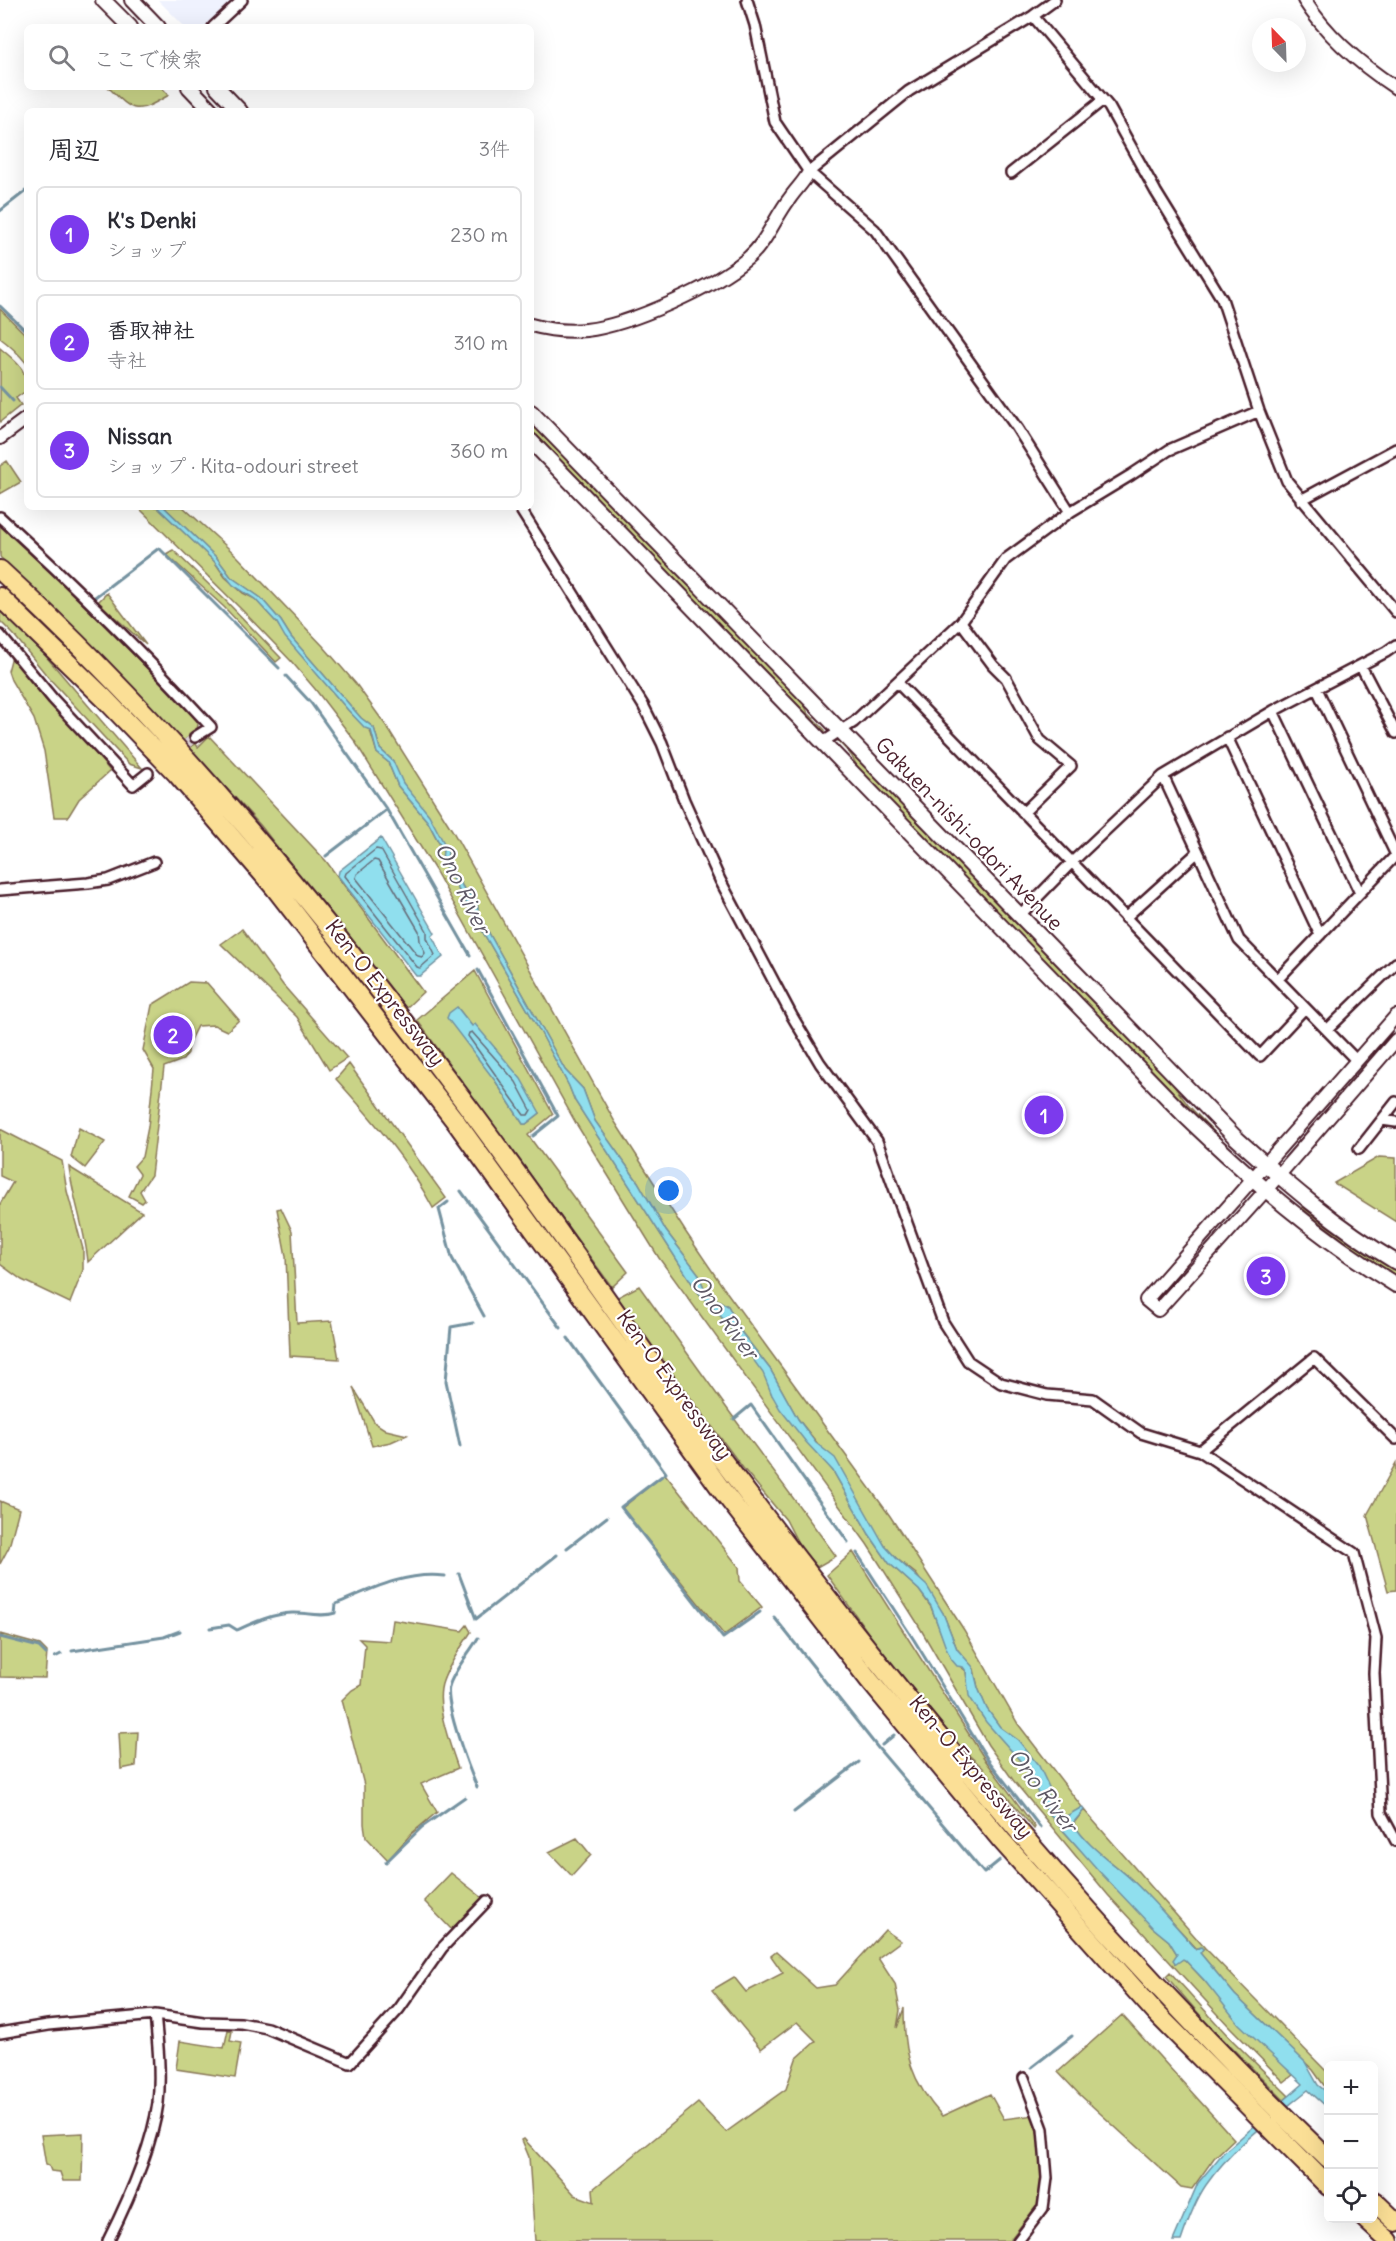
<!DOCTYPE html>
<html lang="ja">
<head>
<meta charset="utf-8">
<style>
	:root { --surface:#fff; --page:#f7f7f7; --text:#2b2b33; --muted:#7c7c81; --line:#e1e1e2; --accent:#7c3aed }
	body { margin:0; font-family:Delius,"Klee One",sans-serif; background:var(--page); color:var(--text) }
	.controls { position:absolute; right:18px; bottom:18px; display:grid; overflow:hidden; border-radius:9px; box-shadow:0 6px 24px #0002 }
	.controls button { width:54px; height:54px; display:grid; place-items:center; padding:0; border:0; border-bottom:2px solid var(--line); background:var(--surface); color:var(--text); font:30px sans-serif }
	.compass { position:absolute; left:1252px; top:18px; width:54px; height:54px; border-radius:50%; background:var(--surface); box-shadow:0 6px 24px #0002; rotate:337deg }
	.you { position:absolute; left:669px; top:1191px; width:21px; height:21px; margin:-15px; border:4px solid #fff; border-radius:50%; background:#1a73e8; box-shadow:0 0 0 9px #1a73e833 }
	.badge { display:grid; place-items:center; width:39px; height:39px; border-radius:50%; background:var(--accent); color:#fff; font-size:20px; font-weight:700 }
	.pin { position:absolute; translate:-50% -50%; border:3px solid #fff; box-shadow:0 2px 6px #0006 }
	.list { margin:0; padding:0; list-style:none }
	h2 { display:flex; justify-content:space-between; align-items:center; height:78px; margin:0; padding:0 24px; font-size:26px }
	h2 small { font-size:20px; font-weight:400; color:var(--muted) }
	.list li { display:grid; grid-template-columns:39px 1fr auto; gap:18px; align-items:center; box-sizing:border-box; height:96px; margin:0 12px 12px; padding:0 12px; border:2px solid var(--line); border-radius:9px }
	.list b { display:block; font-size:22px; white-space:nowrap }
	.list p { margin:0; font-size:20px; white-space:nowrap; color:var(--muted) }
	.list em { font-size:20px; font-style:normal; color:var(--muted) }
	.icon { flex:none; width:33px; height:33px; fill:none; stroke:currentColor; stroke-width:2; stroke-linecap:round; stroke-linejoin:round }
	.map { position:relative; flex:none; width:1396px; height:2241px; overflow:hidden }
	.search { position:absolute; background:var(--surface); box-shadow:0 6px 24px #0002; left:24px; top:24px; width:510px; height:66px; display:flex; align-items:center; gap:15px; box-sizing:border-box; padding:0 21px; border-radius:9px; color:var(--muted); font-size:22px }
	.panel { position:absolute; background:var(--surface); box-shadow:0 6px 24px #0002; left:24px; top:108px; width:510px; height:402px; border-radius:9px }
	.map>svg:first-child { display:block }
</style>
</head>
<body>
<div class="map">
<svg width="1396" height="2241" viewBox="0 0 1396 2241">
	<rect width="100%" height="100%" fill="#fff"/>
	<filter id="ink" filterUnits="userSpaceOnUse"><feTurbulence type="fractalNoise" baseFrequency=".0167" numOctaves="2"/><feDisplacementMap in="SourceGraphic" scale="12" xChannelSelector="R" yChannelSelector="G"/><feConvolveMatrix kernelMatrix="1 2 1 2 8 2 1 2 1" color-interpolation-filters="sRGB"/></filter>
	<g filter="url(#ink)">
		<!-- built -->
		<path fill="#eff2fe" d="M158 0H233L204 27H185Z"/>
		<!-- green -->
		<path fill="#c9d387" stroke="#8a7959" stroke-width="1.5" fill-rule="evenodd" d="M108 87H161L169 95C136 114 135 114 108 87Z
			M0 309 27 336V364C19 354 11 346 0 338Z
			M0 348C20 365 27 368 27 395L23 393 16 398 21 405 0 422Z
			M531 421 801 698 808 713 825 730V732L822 733 531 432Z
			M7 461 21 482 0 494V466Z
			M138 507H157L214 561 225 577 243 593 255 599 277 623 286 637 348 710 365 727 370 730 377 753 388 762 398 786 428 822 443 851 442 861 541 1033 569 1086 575 1101 697 1291 726 1322 764 1373 772 1395 833 1471 869 1534 889 1563 919 1590 931 1607 951 1659 966 1671C968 1713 999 1732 1022 1763 1034 1778 1038 1799 1050 1815 1082 1855 1121 1888 1152 1927L1169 1941 1177 1954 1175 1963 1183 1959 1185 1960 1293 2075 1284 2082 1228 2025 1108 1895 1013 1780 988 1745 916 1621 867 1544 659 1258 577 1125 435 870 354 740 315 689 291 661 242 610Z
			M164 507H183L237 556 324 647 356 684 387 727 452 830 615 1122 685 1231 723 1287 890 1516 964 1630 1018 1724 1082 1807 1065 1818 1048 1800 1047 1793 987 1709 978 1688 974 1669 957 1649 943 1613 916 1574 896 1558 885 1546 821 1448 798 1419 770 1369 742 1333 728 1306 706 1293 698 1273 666 1231 638 1182 595 1121 583 1089 565 1070 479 915 476 897 475 895 467 894 447 861 448 850 398 776 393 761 380 749 374 728 361 718 291 637 281 621 261 598 231 577 217 558Z
			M0 526 62 583 195 716 198 724 197 730 182 742 65 619 0 557Z
			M173 550 225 600 281 658 276 662 224 607 166 554Z
			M107 593 146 645 98 602Z
			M0 611 43 653 142 768 129 764 48 677 14 635 0 621Z
			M12 656 66 717 110 771 79 799 68 817H54L44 751 34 719 11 680 8 671Z
			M209 736 326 861 423 992 404 1010 261 826 190 748 195 743 198 747Z
			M841 738 1163 1071 1188 1105 1230 1148 1229 1149 1219 1141 862 775 851 755 838 741Z
			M242 929 283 985 347 1058 329 1070 297 1017 221 944Z
			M475 971 553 1114 528 1135 628 1272 612 1287 417 1020ZM457 1007 540 1113 526 1124H523L496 1082Z
			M189 982 207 983 239 1020 227 1031 214 1025 197 1026 189 1042 188 1053 183 1060 164 1067 151 1175 140 1191 145 1200 142 1203 129 1196 140 1174 134 1166 142 1157 148 1127 154 1069 143 1050 152 1005Z
			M349 1064 446 1198 433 1208C408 1160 372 1119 336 1079Z
			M79 1128 105 1142 85 1168 71 1157Z
			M0 1129 62 1161 67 1191 83 1249V1270L70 1303 22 1280 0 1264V1204L13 1182 0 1176Z
			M1379 1157 1396 1158V1222L1334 1183Z
			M69 1167 142 1212 88 1262C85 1229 73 1199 69 1167Z
			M1302 1205H1304L1396 1269V1279C1363 1257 1333 1231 1302 1208Z
			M281 1208 292 1231 297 1323 332 1321 339 1359 290 1356 286 1256 277 1209Z
			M639 1286 731 1414 836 1556 817 1567 800 1547 786 1520 743 1468 616 1298Z
			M353 1387 375 1423 386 1430 407 1435 391 1442 372 1446Z
			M1396 1463V1590L1388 1591 1367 1515Z
			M665 1474 739 1567 740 1581 762 1607 724 1635 622 1508Z
			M0 1501 19 1509 9 1547 0 1564Z
			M853 1552 986 1761 1035 1827 1034 1829 982 1767 962 1749 874 1641 827 1575Z
			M393 1620 462 1631 467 1625 471 1632C461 1647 449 1664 443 1681 434 1705 450 1744 458 1768L421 1784 437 1812 411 1834 388 1860 366 1837 364 1824V1785L342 1700 352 1690 361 1685 365 1645 359 1639 390 1641Z
			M0 1634 40 1645 47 1652 45 1678 0 1677Z
			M138 1732 136 1766 121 1769 119 1733Z
			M1084 1810 1205 1948 1328 2073V2091L1313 2070 1235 1995 1200 1953 1203 1949H1197C1176 1926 1155 1903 1133 1881 1113 1862 1088 1848 1073 1824Z
			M577 1838 591 1855 572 1876 549 1852Z
			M451 1873 484 1899 452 1930 424 1901Z
			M885 1930 901 1941 878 1958 895 1984 900 2010 897 2028 904 2008C904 2055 911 2081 942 2116L990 2094 1004 2119 1035 2115 1043 2177 1038 2204 1009 2241H535L529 2157 522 2140 524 2139 575 2195 594 2202 593 2189 698 2103 726 2132 786 2089 796 2059 816 2041 797 2022 761 2049 712 1990 734 1977 746 1992 783 1973 771 1956 776 1952 816 1988 835 1985Z
			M1170 1972 1229 2037 1289 2096 1284 2100 1206 2022 1166 1976Z
			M1122 2015 1234 2139 1214 2158 1192 2189 1181 2187 1079 2094 1058 2072Z
			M228 2030 232 2031 230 2041 241 2043 235 2078 176 2069 180 2041 224 2048Z
			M83 2133 82 2181H63L60 2172 51 2171 49 2166 46 2165 41 2135Z"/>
		<!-- water -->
		<path fill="#90dfee" stroke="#7492a0" stroke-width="1.5" d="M157 507H164L217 558 231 577 261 598 281 621 291 637 361 718 374 728 380 749 393 761 403 783 429 815 448 851 447 861 467 894 475 895 476 897 479 915 565 1070 583 1089 595 1121 638 1182 666 1231 698 1273 706 1293 728 1306 742 1333 770 1369 798 1419 816 1443 835 1458 885 1546 896 1558 927 1586 943 1613 957 1649 973 1667 978 1688 987 1709 1000 1727 1018 1740 1039 1766 1049 1787C1044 1801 1056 1808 1065 1817L1082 1807 1084 1810 1073 1823C1088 1848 1113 1862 1133 1881 1155 1902 1176 1926 1196 1949L1201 1947 1203 1949 1200 1953 1235 1995 1305 2062 1318 2085 1328 2093V2108L1308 2090C1272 2119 1232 2147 1206 2185 1195 2201 1187 2223 1181 2241H1173L1198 2183 1223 2153 1303 2084 1239 2024 1204 1980 1185 1960 1183 1959 1176 1964 1173 1960 1177 1954 1169 1941 1152 1927 1098 1870 1048 1813 1023 1764 986 1722 969 1696 966 1671 963 1667 957 1666 951 1659 946 1648 931 1606 919 1590 889 1563 869 1534 833 1471 806 1442 780 1409 772 1395 763 1373 726 1322 697 1291 575 1101 569 1086 541 1033 442 861 443 850 428 822 398 786 388 762 377 753 371 730 365 728 348 710 285 637 277 623 255 599 233 585 214 561Z
			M381 838 435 933 432 936 443 957 420 976H416L338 876 339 871Z
			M457 1007 472 1026 475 1024 521 1079 540 1113 526 1124H523L496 1082 447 1018 449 1013Z"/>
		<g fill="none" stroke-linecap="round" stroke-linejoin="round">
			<!-- shore -->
			<path stroke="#666c79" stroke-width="1.5" d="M376 849 381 850 427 931V938L435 955 420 968 417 967 345 876 346 873Z
				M374 860 378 861 419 931 420 941 425 953 422 957 418 956 356 878 357 874Z
				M472 1032 516 1082 531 1110 528 1115H524L468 1036 469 1033Z"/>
			<!-- stream -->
			<path stroke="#7492a0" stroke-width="3" d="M0 211 27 190
				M0 306 27 332
				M0 387 13 401
				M95 597 159 548 279 668
				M286 676 311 703 387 810 470 955
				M326 856 386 810
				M478 970 558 1116 533 1136
				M461 1191 561 1328
				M448 1202 439 1209 452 1258 484 1316
				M568 1338 666 1473 621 1507 723 1638 760 1612
				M734 1419 751 1405 848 1542
				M460 1446 446 1381 451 1327 473 1323
				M567 1548 607 1517
				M857 1553 914 1640 988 1760 1040 1827
				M459 1574 476 1619 557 1555
				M774 1617 878 1748 984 1873 1000 1860
				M210 1628 229 1625 237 1630C255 1622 272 1614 292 1613 307 1612 321 1618 335 1613L336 1604C371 1589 407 1571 445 1576
				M0 1637 39 1647 46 1654
				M72 1651 164 1637 180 1631
				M55 1657 61 1654
				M882 1745 894 1735
				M477 1787C469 1769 445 1706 449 1687 452 1673 470 1652 478 1638
				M794 1812 859 1762
				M386 1862 422 1827 465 1797
				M1032 2067 1072 2036"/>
			<!-- minor-tunnel -->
			<path stroke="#dbd2d5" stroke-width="9" stroke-dasharray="9 4.5" stroke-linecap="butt" d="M176 752 195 737"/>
			<defs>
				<path id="minor" d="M747 0 755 25 775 122 809 172 875 230 1017 428 1070 512
					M1033 16 1109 107 1156 192 1222 299 1259 411 1287 481 1396 612
					M213 27 242 0
					M809 172 909 91 1033 16 1055 0
					M1011 173 1103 100
					M1301 500 1396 449
					M519 507 643 705 662 743 684 800 720 880 792 1016 820 1063 877 1141 943 1322 968 1361 1001 1383 1047 1395 1093 1399 1141 1433 1200 1451 1354 1553 1376 1638 1374 1673 1381 1813 1396 1841
					M0 517C73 584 144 654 211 727L195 737
					M961 622 993 665 1006 678 1040 740 1071 766 1023 813
					M0 635 53 699 133 785 148 773
					M1361 666 1396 733
					M897 682 1260 1056 1304 1009
					M1317 689 1396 855
					M1273 711 1360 893
					M1227 737 1320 935
					M823 742 854 722 961 622 1006 559 1070 512 1131 475 1169 450 1259 411
					M1163 776 1239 940 1357 1061
					M0 890 88 883 108 880 154 862
					M1019 916 1071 863 1163 776 1273 711 1386 652 1396 645
					M1125 918 1198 852
					M1278 979 1396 855
					M1327 1030 1396 963
					M1382 1120 1396 1122
					M1359 1149 1396 1102
					M1200 1451 1314 1358 1396 1439
					M0 2033 48 2025 155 2015 203 2022 241 2023 267 2028 350 2063 399 2009 442 1948 487 1901
					M108 2241C128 2201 152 2148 158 2103 161 2074 158 2044 155 2015
					M1018 2241 1043 2208 1047 2178 1043 2129 1024 2078"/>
				<path id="tertiary" d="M1304 0C1327 36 1361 65 1396 88
					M531 325C549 330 567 332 586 330 630 325 714 287 748 258 767 242 775 217 790 198 796 189 804 182 809 172
					M0 438 27 418
					M1396 1016 1146 1300 1158 1310 1265 1191 1396 1040"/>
				<path id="secondary" d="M103 0 130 27
					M132 0 158 27
					M189 87 212 111
					M217 87 240 111
					M531 412 1235 1137C1286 1183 1337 1227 1396 1262
					M531 441 1184 1115C1253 1181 1314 1235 1396 1285"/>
				<path id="motorway" d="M0 570C177 732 329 920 472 1112 551 1218 625 1327 703 1434 893 1691 1098 1938 1328 2159
					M0 597 104 698 177 774 275 888 456 1122 721 1489 869 1680 1002 1841 1156 2013 1328 2186
					M1374 2201 1396 2222
					M1364 2218 1389 2241"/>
			</defs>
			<!-- minor casing -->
			<use href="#minor" stroke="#4a1f2b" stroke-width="14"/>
			<!-- tertiary casing -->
			<use href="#tertiary" stroke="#4a1f2b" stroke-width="16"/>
			<!-- secondary casing -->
			<use href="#secondary" stroke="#4a1f2b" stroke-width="18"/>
			<!-- motorway casing -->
			<use href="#motorway" stroke="#4a1f2b" stroke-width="22"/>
			<!-- minor -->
			<use href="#minor" stroke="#fff" stroke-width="9"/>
			<!-- tertiary -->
			<use href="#tertiary" stroke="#fff" stroke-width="12"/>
			<!-- secondary -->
			<use href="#secondary" stroke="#fff" stroke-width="14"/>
			<!-- motorway -->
			<use href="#motorway" stroke="#fbdf96" stroke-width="18"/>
		</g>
	</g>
	<g text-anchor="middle" stroke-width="4.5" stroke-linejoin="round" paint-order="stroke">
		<!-- street labels -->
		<g font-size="21" fill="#4a1f2b" stroke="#fff">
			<text transform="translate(969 834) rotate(46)" y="7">Gakuen-nishi-odori Avenue</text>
			<text transform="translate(385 993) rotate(52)" y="7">Ken-O Expressway</text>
			<text transform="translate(674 1385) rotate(54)" y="7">Ken-O Expressway</text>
			<text transform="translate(971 1767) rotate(50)" y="7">Ken-O Expressway</text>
		</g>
		<!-- water labels -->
		<g font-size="22" font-style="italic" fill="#5f5966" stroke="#fff">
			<text transform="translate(463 888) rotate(64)" y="8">Ono River</text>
			<text transform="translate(725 1317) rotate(54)" y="8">Ono River</text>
			<text transform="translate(1043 1790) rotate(53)" y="8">Ono River</text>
		</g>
	</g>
</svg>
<div class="controls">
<button>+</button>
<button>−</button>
<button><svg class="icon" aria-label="locate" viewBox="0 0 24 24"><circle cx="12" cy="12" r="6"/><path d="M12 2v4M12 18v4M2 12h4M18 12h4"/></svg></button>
</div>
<svg class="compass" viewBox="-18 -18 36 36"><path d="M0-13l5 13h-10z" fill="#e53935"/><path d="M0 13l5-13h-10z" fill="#7c7c81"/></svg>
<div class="you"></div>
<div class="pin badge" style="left:1044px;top:1115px">1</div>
<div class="pin badge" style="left:173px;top:1035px">2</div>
<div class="pin badge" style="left:1266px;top:1276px">3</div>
<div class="search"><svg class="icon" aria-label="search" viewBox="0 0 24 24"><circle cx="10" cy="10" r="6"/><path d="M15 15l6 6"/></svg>ここで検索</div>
<section class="panel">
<h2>周辺<small>3件</small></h2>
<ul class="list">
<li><span class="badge">1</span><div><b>K's Denki</b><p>ショップ</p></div><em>230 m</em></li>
<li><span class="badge">2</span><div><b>香取神社</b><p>寺社</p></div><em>310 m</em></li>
<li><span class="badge">3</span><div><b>Nissan</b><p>ショップ · Kita-odouri street</p></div><em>360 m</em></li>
</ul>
</section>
</div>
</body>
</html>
